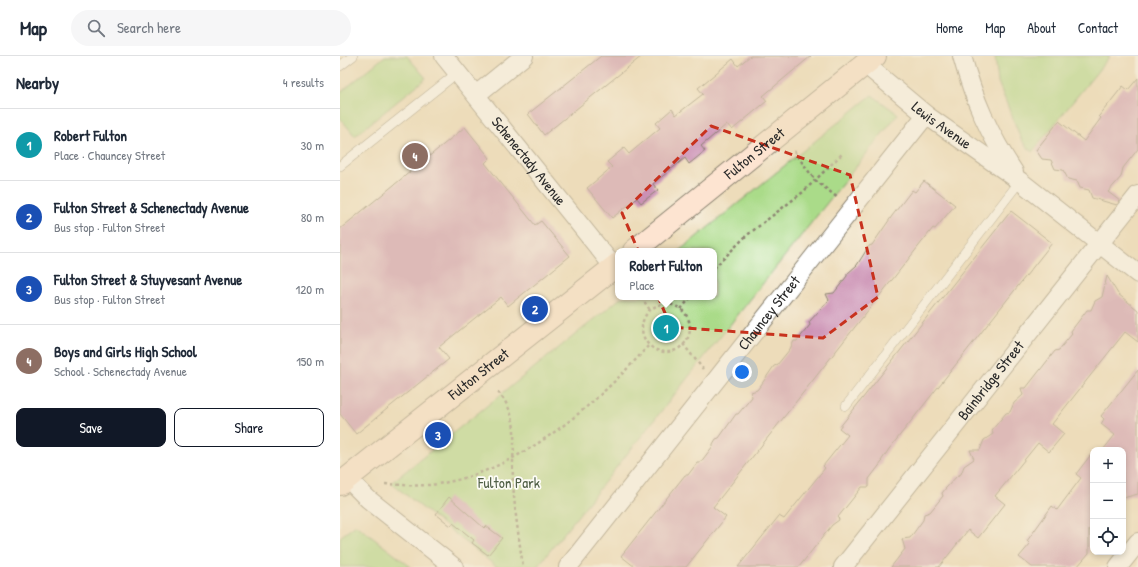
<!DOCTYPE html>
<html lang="en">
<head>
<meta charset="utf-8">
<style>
	:root { --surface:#fff; --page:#f6f6f7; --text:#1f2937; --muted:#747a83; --line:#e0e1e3; --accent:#111827 }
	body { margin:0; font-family:"Patrick Hand",sans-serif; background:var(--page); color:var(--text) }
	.controls { position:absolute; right:12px; bottom:12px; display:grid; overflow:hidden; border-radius:8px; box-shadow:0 2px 6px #0003 }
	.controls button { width:36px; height:36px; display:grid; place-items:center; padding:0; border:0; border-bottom:1px solid var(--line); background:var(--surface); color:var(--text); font:20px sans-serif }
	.you { position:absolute; left:402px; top:316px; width:14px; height:14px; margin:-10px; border:3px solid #fff; border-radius:50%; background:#1a73e8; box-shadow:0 0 0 6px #1a73e833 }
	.badge { display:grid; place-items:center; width:26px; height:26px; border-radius:50%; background:var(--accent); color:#fff; font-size:13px; font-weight:700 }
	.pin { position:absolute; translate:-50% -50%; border:2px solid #fff; box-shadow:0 1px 4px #0006 }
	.popup { position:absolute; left:275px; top:192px; width:102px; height:52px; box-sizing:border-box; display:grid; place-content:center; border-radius:8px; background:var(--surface); filter:drop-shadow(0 1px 3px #0005); font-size:13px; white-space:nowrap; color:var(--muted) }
	.popup b { font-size:15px; color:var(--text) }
	.popup::after { content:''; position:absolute; left:50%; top:100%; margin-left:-8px; border:8px solid transparent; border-top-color:var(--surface) }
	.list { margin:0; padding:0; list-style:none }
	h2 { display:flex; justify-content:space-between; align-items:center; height:52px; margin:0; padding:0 16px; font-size:17px }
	h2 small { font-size:13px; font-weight:400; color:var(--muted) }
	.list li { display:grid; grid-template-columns:26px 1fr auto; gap:12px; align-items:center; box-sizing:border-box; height:72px; padding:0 16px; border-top:1px solid var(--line) }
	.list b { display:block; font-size:15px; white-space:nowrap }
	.list p { margin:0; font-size:13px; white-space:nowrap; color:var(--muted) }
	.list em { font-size:13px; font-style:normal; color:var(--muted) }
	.actions { display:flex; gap:8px; padding:12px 16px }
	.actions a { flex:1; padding:9px 0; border:1px solid var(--accent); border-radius:8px; text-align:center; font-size:14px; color:var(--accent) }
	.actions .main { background:var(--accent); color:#fff }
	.icon { flex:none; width:22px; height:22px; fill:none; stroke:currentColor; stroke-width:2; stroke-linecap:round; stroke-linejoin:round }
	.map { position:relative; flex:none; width:798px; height:511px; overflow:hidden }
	header { display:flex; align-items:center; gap:24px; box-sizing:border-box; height:56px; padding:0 20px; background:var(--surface); border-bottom:1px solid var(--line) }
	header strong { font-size:19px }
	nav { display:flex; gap:22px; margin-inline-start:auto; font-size:14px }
	.search { width:280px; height:36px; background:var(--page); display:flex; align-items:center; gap:10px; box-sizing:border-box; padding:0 14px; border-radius:22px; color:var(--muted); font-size:15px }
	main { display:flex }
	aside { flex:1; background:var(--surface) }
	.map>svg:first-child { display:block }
</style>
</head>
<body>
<header>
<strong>Map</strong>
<div class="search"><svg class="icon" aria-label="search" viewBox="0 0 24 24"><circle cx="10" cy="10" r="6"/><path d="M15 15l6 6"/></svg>Search here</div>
<nav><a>Home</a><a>Map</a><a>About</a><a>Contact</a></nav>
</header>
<main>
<aside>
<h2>Nearby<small>4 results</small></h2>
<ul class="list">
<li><span class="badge" style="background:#0f9aa8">1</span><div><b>Robert Fulton</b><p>Place · Chauncey Street</p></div><em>30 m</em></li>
<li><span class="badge" style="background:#1a4fb4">2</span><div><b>Fulton Street &amp; Schenectady Avenue</b><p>Bus stop · Fulton Street</p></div><em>80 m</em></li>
<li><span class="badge" style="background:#1a4fb4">3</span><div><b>Fulton Street &amp; Stuyvesant Avenue</b><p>Bus stop · Fulton Street</p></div><em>120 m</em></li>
<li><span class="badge" style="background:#8d6e63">4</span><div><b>Boys and Girls High School</b><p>School · Schenectady Avenue</p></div><em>150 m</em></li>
</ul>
<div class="actions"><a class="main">Save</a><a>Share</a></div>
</aside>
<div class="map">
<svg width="798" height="511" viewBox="0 0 798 511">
	<rect width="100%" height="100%" fill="#fdfcf7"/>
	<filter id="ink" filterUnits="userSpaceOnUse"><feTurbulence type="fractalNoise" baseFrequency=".025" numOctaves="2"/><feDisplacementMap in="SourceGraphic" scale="8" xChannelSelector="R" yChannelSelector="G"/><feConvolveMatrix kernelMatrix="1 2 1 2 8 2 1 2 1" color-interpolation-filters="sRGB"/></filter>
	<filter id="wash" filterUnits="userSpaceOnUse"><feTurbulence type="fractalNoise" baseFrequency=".012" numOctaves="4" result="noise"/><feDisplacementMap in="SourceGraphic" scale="16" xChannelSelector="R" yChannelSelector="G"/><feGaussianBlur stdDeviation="0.9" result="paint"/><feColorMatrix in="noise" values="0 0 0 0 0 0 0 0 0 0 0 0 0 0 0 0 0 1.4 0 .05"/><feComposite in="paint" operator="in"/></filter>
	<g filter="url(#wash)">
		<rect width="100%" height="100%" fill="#eddcba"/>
		<!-- green -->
		<path fill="#aadb89" stroke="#6a835a" d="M45 0H67L86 22 15 80 0 62V37Z
			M655 0H770L692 96 682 85 658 26Z
			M532 39 558 58 197 511H157L51 427 282 241H374V195H339Z
			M16 469 71 511H0V481Z"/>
		<g id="blocks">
			<!-- building -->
			<path fill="#cb90b4" d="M261 0H302L204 79 188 58Z
				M410 0H471L423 40 427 45 392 74 387 68 361 90 365 95 349 108 345 102 313 128 318 134 301 147 297 142 272 162 247 132 272 111 267 106 284 92 289 98 320 72 316 67 332 53 336 59 363 38 358 32 393 3 398 10Z
				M798 22V93L783 112 781 121 768 136 780 145 777 149 752 142 749 134 740 132 737 125 728 123 723 114 715 113 711 104 702 103 696 94 719 65 744 85 761 62 759 60 783 30 788 34Z
				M125 71 150 102 145 107 195 169 201 165 230 200 168 250 161 241 99 291 109 303 16 378 0 358V173Z
				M584 125 615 149 595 173 593 172 373 451 386 461 346 511H295L281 500 345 419H348L357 407H360L373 390V388L376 383 379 382 396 358H398L412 341 411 336 417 334 421 329 434 310 437 309 450 293 454 285H457L470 269 469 266 489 244 486 238 494 237 507 220V218L517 209 529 190 532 189 552 160 572 134 575 136Z
				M671 155 712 187 549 393 541 405 542 406 529 423V431H522L498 461 499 464 492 469 459 511H398L439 460 444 463 485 412 483 410 508 379 499 372Z
				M767 220 778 238 798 254V286L785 276 712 368 724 378 709 396 698 387 655 440 665 448 638 482 628 474 599 511H551L565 493 562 483 570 482 583 464 584 458 590 456 603 440 602 437 606 432 617 420 621 418 624 410 634 403 630 394H640L644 384 653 378 652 374 666 357 670 356 674 347 683 339 681 332H686L715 295 719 294 722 290 732 278 731 275 747 254H751L755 245 762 241Z
				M798 314V438L783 442V394H763L775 379 761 368 764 363 761 360Z
				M753 396V477L749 473V497L737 511H692L679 501 690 488 687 485 712 450 717 454 741 422 736 418Z
				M109 441 144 472 146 470 162 482 148 499 132 487 134 484 113 467 111 470 96 458Z"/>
		</g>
	</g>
	<g filter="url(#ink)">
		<use href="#blocks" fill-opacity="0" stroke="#8c8472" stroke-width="1"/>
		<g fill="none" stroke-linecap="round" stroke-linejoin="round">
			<defs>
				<path id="lane" d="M0 10 13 0
					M0 110 117 17
					M506 350 680 125"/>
				<g id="street">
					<path id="s1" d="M104 0 274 211"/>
					<path d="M622 0C634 44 649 78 674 116"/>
					<path id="s2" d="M525 8 586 59 680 125 798 218"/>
					<path d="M136 39 184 0"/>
					<path d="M7 422 28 443 114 511"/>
					<path id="s3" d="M228 511 586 59"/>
					<path id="s4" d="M503 511 798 139"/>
					<path d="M778 511 798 486"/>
				</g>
				<g id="secondary">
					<path id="s5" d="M294 195 535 0"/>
					<path id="s6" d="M0 428 278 208"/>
				</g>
			</defs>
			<!-- lane casing -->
			<use href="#lane" stroke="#8c8472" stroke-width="10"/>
			<!-- street casing -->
			<use href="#street" stroke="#8c8472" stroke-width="20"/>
			<!-- secondary casing -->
			<use href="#secondary" stroke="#8c8472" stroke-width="24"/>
			<!-- path -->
			<path stroke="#8c8472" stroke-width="2.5" stroke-dasharray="3 3" stroke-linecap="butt" d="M454 95 475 124 498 142
				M374 212 406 180 463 136 502 98
				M301 241 310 254
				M302 272a24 24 0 1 1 48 0a24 24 0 1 1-48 0Z
				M341 253 351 241
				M343 288 363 313
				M158 336C183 365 171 389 173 423 174 452 179 482 183 511
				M45 428C65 429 84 431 103 427 182 413 258 347 309 289"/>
			<!-- lane -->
			<use href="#lane" stroke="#fff" stroke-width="9"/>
			<!-- street -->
			<use href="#street" stroke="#fff" stroke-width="18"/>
			<!-- secondary -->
			<use href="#secondary" stroke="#fde4d1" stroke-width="22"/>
		</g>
	</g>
	<!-- marked area -->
	<path d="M0 0H798V511H0ZM371 70 510 119 538 241 483 282 331 271 282 157Z" fill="#eddcba" fill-opacity=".55" fill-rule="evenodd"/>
	<path fill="none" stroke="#c8321e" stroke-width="3" stroke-dasharray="8 5" stroke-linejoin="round" d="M371 70 510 119 538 241 483 282 331 271 282 157Z"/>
	<g text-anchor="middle" stroke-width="3.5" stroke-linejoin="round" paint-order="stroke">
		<!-- street labels -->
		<g font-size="15" fill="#2b2b2b" stroke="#fdfcf7">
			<text dy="5" stroke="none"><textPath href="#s2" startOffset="98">Lewis Avenue</textPath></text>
			<text dy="5" stroke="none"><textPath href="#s5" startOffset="155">Fulton Street</textPath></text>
			<text dy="5" stroke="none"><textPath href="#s1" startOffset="135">Schenectady Avenue</textPath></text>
			<text dy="5" stroke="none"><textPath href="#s3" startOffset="324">Chauncey Street</textPath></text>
			<text dy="5" stroke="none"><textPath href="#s6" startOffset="177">Fulton Street</textPath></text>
			<text dy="5" stroke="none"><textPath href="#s4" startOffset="238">Bainbridge Street</textPath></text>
		</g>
		<!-- park labels -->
		<g font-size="15" fill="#516047" stroke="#fdfcf7">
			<text x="169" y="432">Fulton Park</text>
		</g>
	</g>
</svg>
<div class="controls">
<button>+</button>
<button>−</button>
<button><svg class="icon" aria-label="locate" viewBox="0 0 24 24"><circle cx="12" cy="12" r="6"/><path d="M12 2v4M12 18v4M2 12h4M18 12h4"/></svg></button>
</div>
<div class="you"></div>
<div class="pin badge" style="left:326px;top:272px;background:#0f9aa8">1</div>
<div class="popup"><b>Robert Fulton</b>Place</div>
<div class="pin badge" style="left:195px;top:253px;background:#1a4fb4">2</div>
<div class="pin badge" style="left:98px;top:379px;background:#1a4fb4">3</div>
<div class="pin badge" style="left:75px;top:100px;background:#8d6e63">4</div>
</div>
</main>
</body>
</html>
